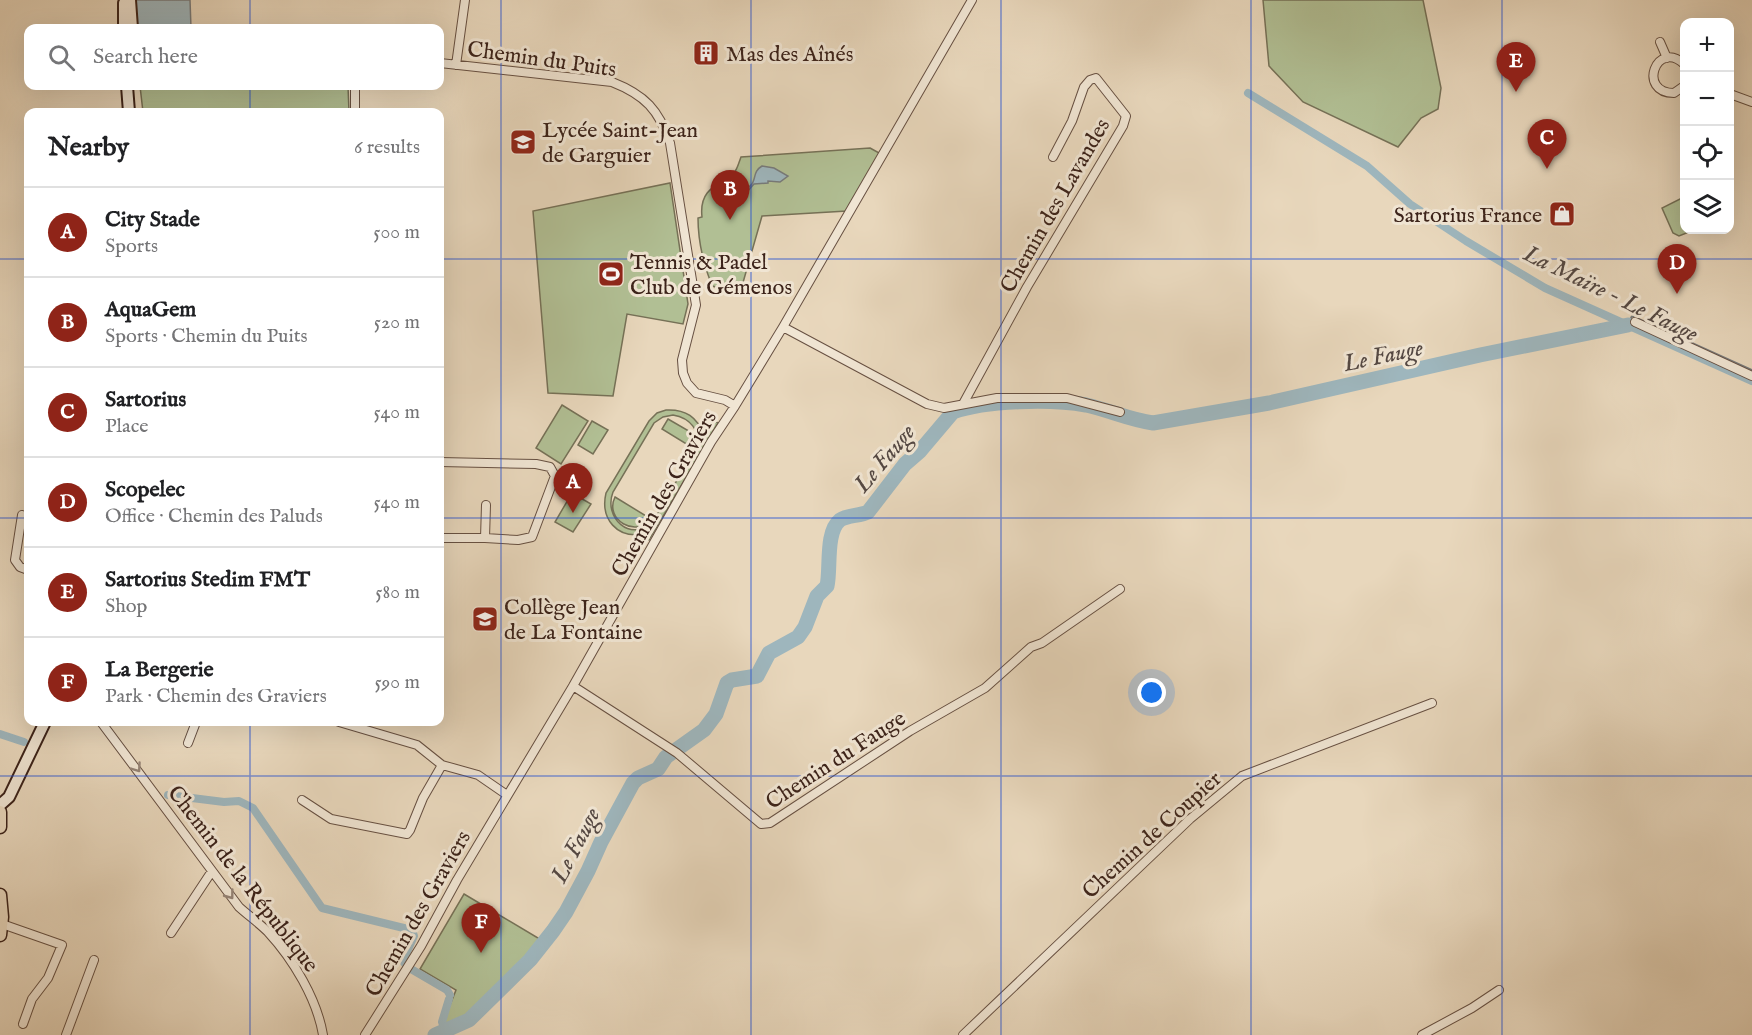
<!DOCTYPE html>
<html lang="en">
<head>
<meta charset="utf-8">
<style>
	:root { --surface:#fff; --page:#f6f6f6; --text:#202124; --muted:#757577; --line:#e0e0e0; --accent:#8f2418 }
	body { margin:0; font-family:"IM FELL English",serif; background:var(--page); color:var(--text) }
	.controls { position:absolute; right:18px; top:18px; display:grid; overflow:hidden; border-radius:12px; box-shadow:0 6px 24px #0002 }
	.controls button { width:54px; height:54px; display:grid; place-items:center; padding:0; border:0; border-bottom:2px solid var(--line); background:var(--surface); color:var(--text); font:30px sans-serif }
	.you { position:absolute; left:1152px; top:693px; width:21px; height:21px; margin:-15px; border:4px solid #fff; border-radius:50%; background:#1a73e8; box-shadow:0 0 0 9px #1a73e833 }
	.badge { display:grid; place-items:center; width:39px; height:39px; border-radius:50%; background:var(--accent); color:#fff; font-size:20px; font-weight:700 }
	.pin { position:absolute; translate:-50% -50px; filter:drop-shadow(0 2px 3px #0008) }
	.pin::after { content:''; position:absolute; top:32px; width:21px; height:18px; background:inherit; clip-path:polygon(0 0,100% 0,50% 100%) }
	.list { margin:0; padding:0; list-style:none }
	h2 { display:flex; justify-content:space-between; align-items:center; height:78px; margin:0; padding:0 24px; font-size:26px }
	h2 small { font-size:20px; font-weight:400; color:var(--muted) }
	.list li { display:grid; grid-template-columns:39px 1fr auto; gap:18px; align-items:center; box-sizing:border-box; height:90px; padding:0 24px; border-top:2px solid var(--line) }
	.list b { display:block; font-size:22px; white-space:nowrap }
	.list p { margin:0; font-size:20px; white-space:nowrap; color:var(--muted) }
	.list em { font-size:20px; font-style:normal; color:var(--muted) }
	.icon { flex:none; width:33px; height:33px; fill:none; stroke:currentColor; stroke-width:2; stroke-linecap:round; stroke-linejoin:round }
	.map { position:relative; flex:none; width:1752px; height:1035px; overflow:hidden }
	.search { position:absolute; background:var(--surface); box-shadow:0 6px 24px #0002; left:24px; top:24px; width:420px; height:66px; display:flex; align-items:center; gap:15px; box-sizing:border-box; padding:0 21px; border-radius:12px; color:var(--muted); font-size:22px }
	.panel { position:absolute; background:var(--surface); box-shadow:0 6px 24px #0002; left:24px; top:108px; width:420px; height:618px; border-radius:12px }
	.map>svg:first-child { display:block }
</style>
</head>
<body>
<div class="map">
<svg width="1752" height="1035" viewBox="0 0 1752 1035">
	<rect width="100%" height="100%" fill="#e8d7bc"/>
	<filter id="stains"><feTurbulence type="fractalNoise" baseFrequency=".00333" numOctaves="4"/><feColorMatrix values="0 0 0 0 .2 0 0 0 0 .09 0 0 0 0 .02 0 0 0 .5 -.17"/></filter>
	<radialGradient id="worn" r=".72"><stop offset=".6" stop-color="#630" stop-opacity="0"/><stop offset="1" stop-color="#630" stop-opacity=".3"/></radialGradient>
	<!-- green -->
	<path fill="#b1bf94" stroke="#767157" stroke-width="1.5" fill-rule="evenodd" d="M1263 0H1423L1441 88 1438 109 1421 118 1398 147 1303 102 1269 66Z
		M140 86H348L349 112H143Z
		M870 148 881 154 847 211 762 216 740 293 712 286C703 263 698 242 698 218L702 217C699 191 715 186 733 174 737 171 739 162 741 157Z
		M670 183 688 304 683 324 627 314 613 396 548 393 533 211Z
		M1684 197V230H1694L1679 236 1673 233 1662 208Z
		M562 405 588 421 561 464 536 448Z
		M666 410C686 409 697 417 704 435L713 420 718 423 649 540 644 537V534C617 539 600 519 606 493L649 421 657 413ZM673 415C690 418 701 430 696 448 685 466 675 484 664 502 661 508 657 516 652 522 631 543 603 518 613 492L654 423 663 417Z
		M668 419 694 434 688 445 662 429Z
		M592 421 608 430 593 454 578 445Z
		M572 493 591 504 573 532 555 522Z
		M615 497 651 519C636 538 604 520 615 497Z
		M464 894 543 941 523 966 470 1017 447 1028 444 1020 456 990 420 969Z"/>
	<!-- water -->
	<path fill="#9eb6bd" stroke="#777b7c" stroke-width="1.5" d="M134 0H190L191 28H155L137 25Z
		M762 166 774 168 788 176 780 182 768 181V183L754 184 745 194 743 193C746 189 752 185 753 182 756 175 754 171 762 166Z"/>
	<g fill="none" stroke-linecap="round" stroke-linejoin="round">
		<!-- stream -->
		<path stroke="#777b7c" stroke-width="2" d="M1628 325 1632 316 1752 370"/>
		<!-- canal -->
		<path stroke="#9eb6bd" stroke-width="8" d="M1248 93 1367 166 1410 204 1466 241 1545 288 1752 381
			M0 734 24 742
			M168 795 224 802 239 801 253 808 322 908 412 930 414 936 403 961 406 965
			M411 969 447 990 450 995
			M444 1028 442 1022 449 999"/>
		<!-- river -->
		<path stroke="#9eb6bd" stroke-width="15" d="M435 1035 469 1020 530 960 553 931 566 912 588 871 601 842 633 783 638 778 658 769 666 757 704 730 716 714 727 683 732 680 757 676 769 653 798 637 805 627 817 596 827 586C831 569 825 532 840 520 847 515 860 516 868 512L905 464 920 451 953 412C986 400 1052 399 1086 405 1109 410 1130 420 1153 423L1269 403 1480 355 1628 325"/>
		<defs>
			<path id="street" d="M1660 42 1667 58
				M440 63 612 82C645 95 659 110 670 143L696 305 682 360 683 373 687 383 696 393 725 400 735 406
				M1684 64C1656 39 1637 93 1674 93L1684 86
				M456 65 465 0
				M1730 94 1752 102
				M355 112V86
				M1635 322 1752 376
				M783 327 927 404 944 408 997 398H1067L1120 412
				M963 404 1027 287 1123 126 1126 116 1096 78 1090 80 1084 87 1072 121 1053 157
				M440 462 536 464 550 467 555 476 532 537 518 540 485 538 486 505
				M22 515 15 560 20 567 28 570
				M440 538H485
				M573 686 677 753 761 824 770 823 910 731 985 688 1031 647 1042 643 1120 589
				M101 722 239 907C249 916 259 923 268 932 293 959 317 999 323 1035
				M339 722 417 745 442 765 478 775 507 795
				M188 743 196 722
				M302 800 331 819 407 834 410 830 423 798 442 765
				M2 924 62 945 48 978 32 999 23 1024
				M171 933 212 871
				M66 1035 94 960
				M365 1035 421 946 457 880 573 686 711 442 735 406 783 327 972 0
				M963 1035 1190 819 1242 776 1432 703
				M1422 1035 1472 1008 1499 990"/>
			<path id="secondary" d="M130 0 132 28
				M124 3V28
				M127 86 129 112
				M0 805 9 797 45 722"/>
			<path id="primary" d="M0 812V827
				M0 895 2 917 0 935"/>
		</defs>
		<!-- street casing -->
		<use href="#street" stroke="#675042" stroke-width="10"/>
		<!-- secondary casing -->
		<use href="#secondary" stroke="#3c231a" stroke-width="14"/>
		<!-- primary casing -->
		<use href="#primary" stroke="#3c231a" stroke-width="15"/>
		<!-- street -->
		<use href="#street" stroke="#f0e5d3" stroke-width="8"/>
		<!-- secondary -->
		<use href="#secondary" stroke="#f0e5d3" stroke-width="10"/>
		<!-- primary -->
		<use href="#primary" stroke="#e8d7bc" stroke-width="12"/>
	</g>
	<!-- one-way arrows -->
	<defs><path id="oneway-chevron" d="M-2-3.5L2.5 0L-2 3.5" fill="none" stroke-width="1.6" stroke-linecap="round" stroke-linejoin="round" transform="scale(1.5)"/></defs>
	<g stroke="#968476">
		<use href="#oneway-chevron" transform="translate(137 768) rotate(55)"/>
		<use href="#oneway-chevron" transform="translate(230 895) rotate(53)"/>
	</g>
	<!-- grid -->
	<path fill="none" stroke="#1d4ed8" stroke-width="1.5" stroke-opacity="0.55" d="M250 0V28M501 0V1035M751 0V1035M1001 0V1035M1251 0V1035M1502 0V1035M250 86V112M0 259H28M440 259H1752M0 518H28M440 518H1752M250 722V1035M0 776H1752"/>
	<!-- icons -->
	<defs>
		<symbol id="building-square" viewBox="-11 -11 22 22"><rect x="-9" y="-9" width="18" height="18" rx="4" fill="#8f2418" stroke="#f0e5d3"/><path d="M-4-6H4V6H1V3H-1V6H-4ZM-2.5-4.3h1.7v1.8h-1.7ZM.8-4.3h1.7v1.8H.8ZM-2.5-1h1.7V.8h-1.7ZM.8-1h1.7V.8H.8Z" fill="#fff"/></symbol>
		<symbol id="school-square" viewBox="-11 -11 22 22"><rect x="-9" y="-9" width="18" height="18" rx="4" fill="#8f2418" stroke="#f0e5d3"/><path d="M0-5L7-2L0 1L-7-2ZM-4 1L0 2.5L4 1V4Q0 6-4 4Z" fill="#fff"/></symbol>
		<symbol id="shop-square" viewBox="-11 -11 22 22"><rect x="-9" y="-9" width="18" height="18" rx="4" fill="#8f2418" stroke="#f0e5d3"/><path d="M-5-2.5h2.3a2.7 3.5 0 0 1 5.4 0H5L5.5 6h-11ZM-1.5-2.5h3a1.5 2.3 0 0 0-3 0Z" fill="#fff"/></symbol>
		<symbol id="stadium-square" viewBox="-11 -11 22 22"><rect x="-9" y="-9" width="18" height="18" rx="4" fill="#8f2418" stroke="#f0e5d3"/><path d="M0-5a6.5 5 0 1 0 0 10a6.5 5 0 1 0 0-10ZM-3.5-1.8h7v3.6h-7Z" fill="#fff"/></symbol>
	</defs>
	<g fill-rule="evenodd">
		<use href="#building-square" x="691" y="38" width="30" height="30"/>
		<use href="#school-square" x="508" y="127" width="30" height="30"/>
		<use href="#shop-square" x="1547" y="199" width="30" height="30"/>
		<use href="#stadium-square" x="596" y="259" width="30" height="30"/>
		<use href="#school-square" x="470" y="604" width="30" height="30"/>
	</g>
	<g text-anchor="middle" stroke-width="6" stroke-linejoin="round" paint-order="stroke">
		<!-- poi labels -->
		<g font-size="22" fill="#3c231a" stroke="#f0e5d3" text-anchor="start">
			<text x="726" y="61">Mas des Aînés</text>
			<text x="542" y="137">Lycée Saint-Jean<tspan x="542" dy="25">de Garguier</tspan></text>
			<text x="1542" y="222" text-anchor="end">Sartorius France</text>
			<text x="630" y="269">Tennis &amp; Padel<tspan x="630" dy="25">Club de Gémenos</tspan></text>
			<text x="504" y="614">Collège Jean<tspan x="504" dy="25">de La Fontaine</tspan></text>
		</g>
		<!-- street labels -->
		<g font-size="22" fill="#3c231a" stroke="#f0e5d3">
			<text transform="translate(542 58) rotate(8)" y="8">Chemin du Puits</text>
			<text transform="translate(1054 205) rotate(-60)" y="8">Chemin des Lavandes</text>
			<text transform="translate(663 493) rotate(-60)" y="8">Chemin des Graviers</text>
			<text transform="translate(835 759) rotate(-33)" y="8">Chemin du Fauge</text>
			<text transform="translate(1151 834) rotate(-42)" y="8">Chemin de Coupier</text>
			<text transform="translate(244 878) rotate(52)" y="8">Chemin de la République</text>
			<text transform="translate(417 913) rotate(-60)" y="8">Chemin des Graviers</text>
		</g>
		<!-- water labels -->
		<g font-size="24" font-style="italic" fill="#544843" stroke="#f0e5d3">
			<text transform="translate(1611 293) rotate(26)" y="8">La Maïre - Le Fauge</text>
			<text transform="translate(1383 355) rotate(-12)" y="8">Le Fauge</text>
			<text transform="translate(884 458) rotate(-50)" y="8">Le Fauge</text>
			<text transform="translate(575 845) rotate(-63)" y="8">Le Fauge</text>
		</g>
	</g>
	<rect width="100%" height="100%" filter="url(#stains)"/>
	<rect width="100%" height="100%" fill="url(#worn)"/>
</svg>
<div class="controls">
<button>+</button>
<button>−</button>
<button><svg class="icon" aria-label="locate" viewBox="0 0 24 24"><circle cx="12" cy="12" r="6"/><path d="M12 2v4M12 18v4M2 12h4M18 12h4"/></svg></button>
<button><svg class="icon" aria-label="layers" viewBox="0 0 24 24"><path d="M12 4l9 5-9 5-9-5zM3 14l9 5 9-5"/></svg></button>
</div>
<div class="you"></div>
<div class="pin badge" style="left:573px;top:513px">A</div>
<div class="pin badge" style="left:730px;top:220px">B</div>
<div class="pin badge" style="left:1547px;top:169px">C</div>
<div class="pin badge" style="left:1677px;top:294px">D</div>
<div class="pin badge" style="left:1516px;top:92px">E</div>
<div class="pin badge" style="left:481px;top:953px">F</div>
<div class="search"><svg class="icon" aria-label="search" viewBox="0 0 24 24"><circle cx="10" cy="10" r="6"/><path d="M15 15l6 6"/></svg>Search here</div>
<section class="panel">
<h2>Nearby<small>6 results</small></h2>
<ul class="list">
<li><span class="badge">A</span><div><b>City Stade</b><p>Sports</p></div><em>500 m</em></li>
<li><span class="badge">B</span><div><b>AquaGem</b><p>Sports · Chemin du Puits</p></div><em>520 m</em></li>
<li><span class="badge">C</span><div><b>Sartorius</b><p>Place</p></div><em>540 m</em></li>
<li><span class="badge">D</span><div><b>Scopelec</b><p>Office · Chemin des Paluds</p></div><em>540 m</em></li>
<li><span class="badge">E</span><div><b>Sartorius Stedim FMT</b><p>Shop</p></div><em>580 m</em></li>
<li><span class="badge">F</span><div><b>La Bergerie</b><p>Park · Chemin des Graviers</p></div><em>590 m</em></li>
</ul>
</section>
</div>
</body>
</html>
